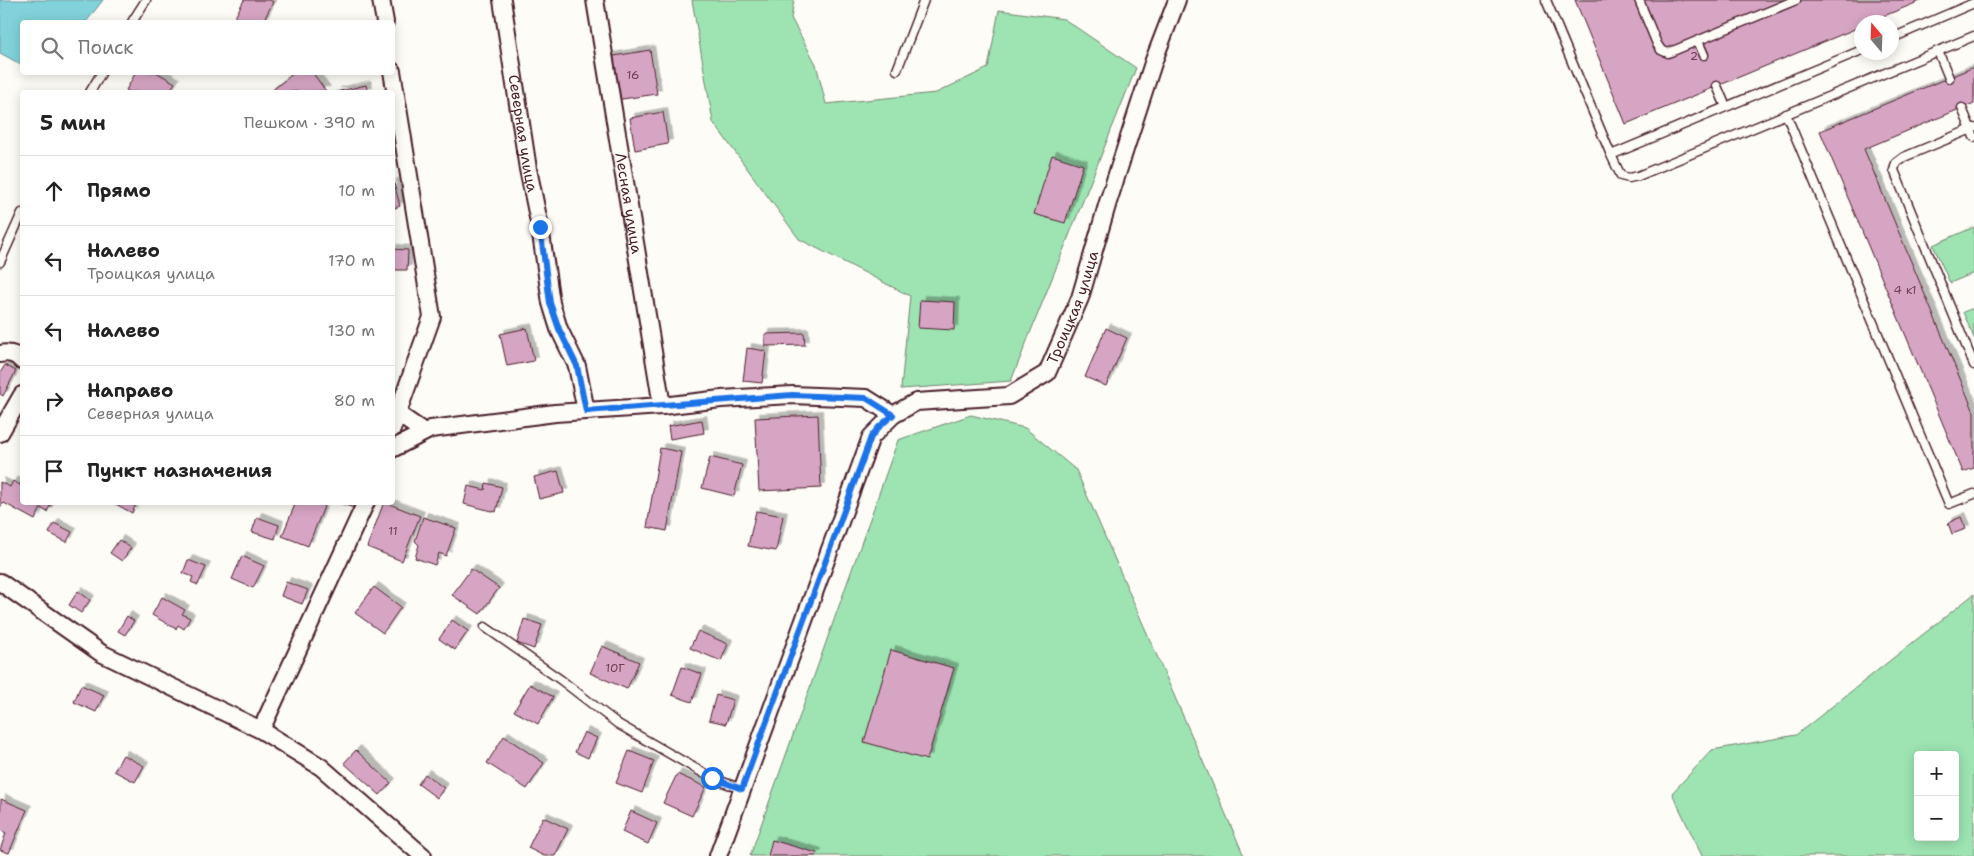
<!DOCTYPE html>
<html lang="ru">
<head>
<meta charset="utf-8">
<style>
	:root { --surface:#fff; --page:#f6f6f6; --text:#222; --muted:#767676; --line:#e0e0e0 }
	body { margin:0; font-family:"Shantell Sans",sans-serif; background:var(--page); color:var(--text) }
	.controls { position:absolute; right:15px; bottom:15px; display:grid; overflow:hidden; border-radius:5px; box-shadow:0 2px 12px #0003 }
	.controls button { width:45px; height:45px; display:grid; place-items:center; padding:0; border:0; border-bottom:1px solid var(--line); background:var(--surface); color:var(--text); font:25px sans-serif }
	.compass { position:absolute; left:1854px; top:15px; width:45px; height:45px; border-radius:50%; background:var(--surface); box-shadow:0 2px 12px #0003; rotate:341deg }
	.stop { position:absolute; width:15px; height:15px; margin:-11px; border:4px solid #1a73e8; border-radius:50%; background:#fff }
	.stop.end { background:#1a73e8; border-color:#fff; box-shadow:0 1px 5px #0008 }
	.list { margin:0; padding:0; list-style:none }
	h2 { display:flex; justify-content:space-between; align-items:center; height:65px; margin:0; padding:0 20px; font-size:21px }
	h2 small { font-size:16px; font-weight:400; color:var(--muted) }
	.list li { display:grid; grid-template-columns:32px 1fr auto; gap:15px; align-items:center; box-sizing:border-box; height:70px; padding:0 20px; border-top:1px solid var(--line) }
	.list b { display:block; font-size:19px; white-space:nowrap }
	.list p { margin:0; font-size:16px; white-space:nowrap; color:var(--muted) }
	.list em { font-size:16px; font-style:normal; color:var(--muted) }
	.icon { flex:none; width:28px; height:28px; fill:none; stroke:currentColor; stroke-width:2; stroke-linecap:round; stroke-linejoin:round }
	.map { position:relative; flex:none; width:1974px; height:856px; overflow:hidden }
	.search { position:absolute; background:var(--surface); box-shadow:0 2px 12px #0003; left:20px; top:20px; width:375px; height:55px; display:flex; align-items:center; gap:12px; box-sizing:border-box; padding:0 18px; border-radius:5px; color:var(--muted); font-size:19px }
	.panel { position:absolute; background:var(--surface); box-shadow:0 2px 12px #0003; left:20px; top:90px; width:375px; height:415px; border-radius:5px }
	.map>svg:first-child { display:block }
</style>
</head>
<body>
<div class="map">
<svg width="1974" height="856" viewBox="0 0 1974 856">
	<defs>
		<filter id="shadow"><feDropShadow dx="4.5" dy="-4.5" stdDeviation="0" flood-color="#0004"/></filter>
	</defs>
	<rect width="100%" height="100%" fill="#fdfcf7"/>
	<filter id="ink" filterUnits="userSpaceOnUse"><feTurbulence type="fractalNoise" baseFrequency=".02" numOctaves="2"/><feDisplacementMap in="SourceGraphic" scale="10" xChannelSelector="R" yChannelSelector="G"/><feConvolveMatrix kernelMatrix="1 2 1 2 8 2 1 2 1" color-interpolation-filters="sRGB"/></filter>
	<g filter="url(#ink)">
		<!-- green -->
		<path fill="#9de4b2" stroke="#74826e" fill-rule="evenodd" d="M692 0H794L791 18 816 64 826 104 936 93 988 68 999 10 1064 19 1136 68 1011 381 901 389 910 296 799 239 713 122Z
			M1974 227V273L1950 283 1933 245Z
			M1974 308V338L1963 312Z
			M971 415 1025 428 1076 470 1244 856H750L898 440Z
			M1974 594V856H1702L1672 793 1712 750 1796 735ZM1918 755H1955V837H1918Z"/>
		<!-- water -->
		<path fill="#81d2da" stroke="#6b8a94" d="M0 0H103L86 22H22V65L0 53Z"/>
		<!-- building -->
		<path fill="#d6a5c4" stroke="#4a1f2b" filter="url(#shadow)" d="M244 0H270L273 2 263 22H240L234 19Z
			M1575 0H1923L1869 22H1862V26L1626 124Z
			M650 50 657 94 615 100 608 57Z
			M1974 67V103L1864 149 1974 412V468L1963 472 1820 131Z
			M136 72H156L175 83 169 92H130L126 90Z
			M295 72H312L326 91 270 92Z
			M366 85 368 92H336Z
			M663 112 668 144 635 150 630 118Z
			M1052 155 1083 165 1065 223 1034 214Z
			M392 183H394L400 206 392 209Z
			M392 249 408 250 407 270H392Z
			M920 300 955 302 954 330 918 328Z
			M527 328 534 361 507 366 500 334Z
			M1106 328 1127 338 1106 386 1085 377Z
			M804 333 805 345 765 346V334Z
			M747 348 766 351 762 383 743 381Z
			M5 365 16 371 3 396 0 394V373Z
			M818 415 821 488 759 491 755 418Z
			M702 420 704 433 670 439 668 426Z
			M660 448 681 452 667 531 647 527Z
			M710 457 742 465 734 496 702 488Z
			M558 471 564 493 539 499 534 477Z
			M13 481 20 485 22 481V502H52L47 512 41 508 35 520 4 503 0 507V482L10 487Z
			M486 483 502 487 496 512 464 504 468 486 485 490Z
			M112 502H137L132 513Z
			M296 502H326L308 546 282 536Z
			M336 502H359L357 509Z
			M384 502 420 516 402 561 367 547Z
			M756 511 783 516 776 551 748 546Z
			M257 517 279 525 275 539 252 532Z
			M423 517 456 528 446 556 439 553 435 565 415 558 419 545 415 541Z
			M1961 517 1966 529 1952 534 1948 523Z
			M54 523 72 532 67 542 49 533Z
			M119 540 131 548 122 561 110 553Z
			M242 556 264 566 253 588 232 579Z
			M188 560 206 567 198 585 191 582 193 577 183 573Z
			M471 569 499 588 480 614 452 595Z
			M286 582 308 590 302 604 281 596Z
			M374 587 401 607 383 633 355 613Z
			M78 591 90 600 81 613 69 605Z
			M162 597 185 610 182 614 190 618 184 629 178 625 176 629 152 615Z
			M127 616 134 621 125 635 118 631Z
			M524 619 542 625 534 649 517 643Z
			M452 620 468 631 455 650 439 639Z
			M698 631 728 644 721 661 690 648Z
			M602 646 639 662 627 689 590 673Z
			M891 650 954 668 927 760 864 742Z
			M682 667 702 674 692 702 672 695Z
			M530 684 553 697 538 724 514 711Z
			M81 685 104 695 96 712 74 702Z
			M716 695 733 700 726 724 709 720Z
			M584 732 597 738 588 758 575 752Z
			M504 736 544 763 527 789 487 763Z
			M356 750 391 783 380 795 344 763Z
			M629 751 654 761 642 793 616 783Z
			M123 755 144 766 135 782 114 771Z
			M425 774 444 788 437 798 418 784Z
			M677 774 706 787 692 816 663 803Z
			M1 799 27 810 9 853 0 850 6 833 0 830Z
			M631 811 657 823 648 844 622 832Z
			M543 817 568 829 555 856H544L528 848Z
			M772 840 817 853 816 856H768Z"/>
		<g fill="none" stroke-linecap="round" stroke-linejoin="round">
			<defs>
				<path id="service" d="M1546 0 1611 155 1862 50
					M1639 0 1657 44 1661 50 1668 53 1796 0
					M132 22 146 0
					M1892 38 1974 3
					M1698 41 1704 55
					M1938 51 1949 78
					M897 70 924 0
					M1717 86 1726 107
					M90 92 102 72
					M1962 108 1974 137
					M1786 114 1949 504 1974 494
					M1974 128 1904 157 1896 163 1894 170 1974 365
					M1611 155 1621 176 1629 178 1638 176 1974 36
					M0 262 22 213
					M485 627 561 680 618 724 712 778 742 789"/>
				<g id="minor">
					<path d="M381 0 385 22"/>
					<path id="s1" d="M502 0 528 169 540 227 551 303 559 329 577 366 586 411"/>
					<path id="s2" d="M595 0 662 406"/>
					<path d="M392 71 432 317 392 429"/>
					<path d="M0 354C10 352 16 354 22 361"/>
					<path d="M398 414 424 432"/>
					<path d="M0 433 22 395"/>
					<path d="M392 449 431 429 555 413 662 406 721 399 792 395 866 398 893 415"/>
					<path d="M0 582 101 653 261 730 321 767 423 856"/>
					<path d="M261 730 366 502"/>
					<path id="s3" d="M718 856 871 437 893 415 916 402 1009 396 1047 373 1080 298 1108 202 1154 60 1177 0"/>
				</g>
			</defs>
			<!-- service casing -->
			<use href="#service" stroke="#4a1f2b" stroke-width="11"/>
			<!-- minor casing -->
			<use href="#minor" stroke="#4a1f2b" stroke-width="20"/>
			<!-- service -->
			<use href="#service" stroke="#fdfcf7" stroke-width="8"/>
			<!-- minor -->
			<use href="#minor" stroke="#fdfcf7" stroke-width="16"/>
		</g>
	</g>
	<g fill="none" stroke-linecap="round" stroke-linejoin="round" filter="url(#ink)">
		<!-- route -->
		<path stroke="#1a73e8" stroke-width="6" d="M540 227 550 303 559 329 577 366 586 411 792 395 866 398 893 415 880 426 871 437 742 789 712 778"/>
	</g>
	<g text-anchor="middle" stroke-width="5" stroke-linejoin="round" paint-order="stroke">
		<!-- number labels -->
		<g font-size="12" fill="#6d4051">
			<text x="1694" y="60">2</text>
			<text x="633" y="79">16</text>
			<text x="1905" y="294">4 к1</text>
			<text x="393" y="535">11</text>
			<text x="615" y="672">10Г</text>
		</g>
		<!-- street labels -->
		<g font-size="15" fill="#4a1f2b" stroke="#fdfcf7">
			<text dy="5" stroke="none"><textPath href="#s1" startOffset="135">Северная улица</textPath></text>
			<text dy="5" stroke="none"><textPath href="#s2" startOffset="206">Лесная улица</textPath></text>
			<text dy="5" stroke="none"><textPath href="#s3" startOffset="712">Троицкая улица</textPath></text>
		</g>
	</g>
</svg>
<div class="controls">
<button>+</button>
<button>−</button>
</div>
<svg class="compass" viewBox="-18 -18 36 36"><path d="M0-13l5 13h-10z" fill="#e53935"/><path d="M0 13l5-13h-10z" fill="#767676"/></svg>
<div class="stop" style="left:712px;top:778px"></div>
<div class="stop end" style="left:540px;top:227px"></div>
<div class="search"><svg class="icon" aria-label="search" viewBox="0 0 24 24"><circle cx="10" cy="10" r="6"/><path d="M15 15l6 6"/></svg>Поиск</div>
<section class="panel">
<h2>5 мин<small>Пешком · 390 m</small></h2>
<ul class="list">
<li><svg class="icon" aria-label="ahead" viewBox="0 0 24 24"><path d="M12 20V5M6 11l6-6 6 6"/></svg><div><b>Прямо</b></div><em>10 m</em></li>
<li><svg class="icon" aria-label="left" viewBox="0 0 24 24"><path d="M17 20v-9H6M10 6l-5 5 5 5"/></svg><div><b>Налево</b><p>Троицкая улица</p></div><em>170 m</em></li>
<li><svg class="icon" aria-label="left" viewBox="0 0 24 24"><path d="M17 20v-9H6M10 6l-5 5 5 5"/></svg><div><b>Налево</b></div><em>130 m</em></li>
<li><svg class="icon" aria-label="right" viewBox="0 0 24 24"><path d="M7 20v-9h11M14 6l5 5-5 5"/></svg><div><b>Направо</b><p>Северная улица</p></div><em>80 m</em></li>
<li><svg class="icon" aria-label="arrive" viewBox="0 0 24 24"><path d="M6 21V4h12l-3 4 3 4H6"/></svg><div><b>Пункт назначения</b></div></li>
</ul>
</section>
</div>
</body>
</html>
